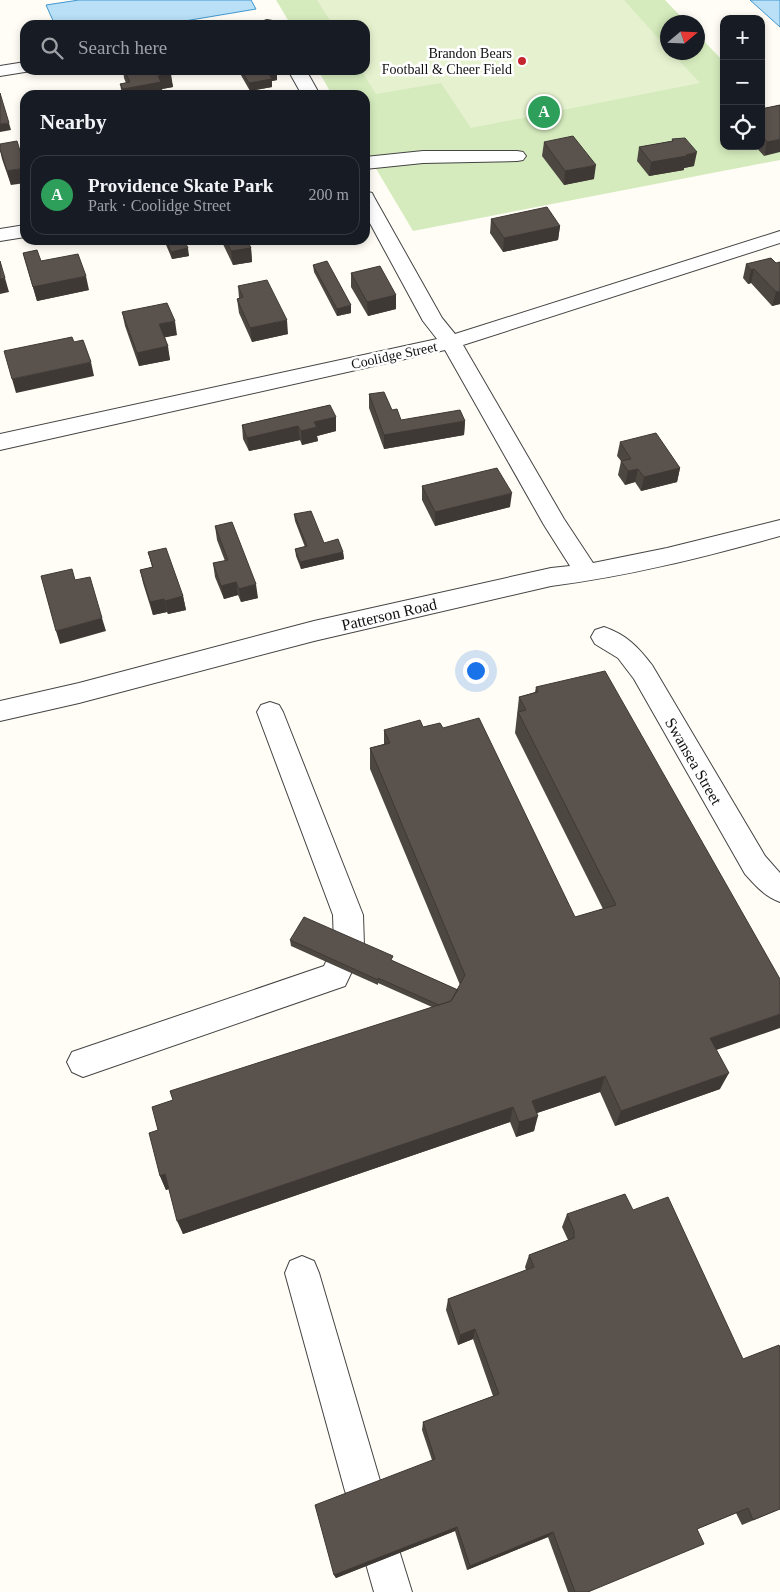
<!DOCTYPE html>
<html lang="en">
<head>
<meta charset="utf-8">
<style>
	:root { --surface:#171b24; --page:#20242c; --text:#f1f3f6; --muted:#9ea1a6; --line:#363941; --accent:#db2777 }
	body { margin:0; font-family:"Times New Roman",serif; background:var(--page); color:var(--text) }
	.controls { position:absolute; right:15px; top:15px; display:grid; overflow:hidden; border-radius:10px; box-shadow:0 2px 8px #0003 }
	.controls button { width:45px; height:45px; display:grid; place-items:center; padding:0; border:0; border-bottom:1px solid var(--line); background:var(--surface); color:var(--text); font:25px sans-serif }
	.compass { position:absolute; left:660px; top:15px; width:45px; height:45px; border-radius:50%; background:var(--surface); box-shadow:0 2px 8px #0003; rotate:71deg }
	.you { position:absolute; left:475px; top:670px; width:18px; height:18px; margin:-12px; border:4px solid #fff; border-radius:50%; background:#1a73e8; box-shadow:0 0 0 8px #1a73e833 }
	.badge { display:grid; place-items:center; width:32px; height:32px; border-radius:50%; background:var(--accent); color:#fff; font-size:16px; font-weight:700 }
	.pin { position:absolute; translate:-50% -50%; border:2px solid #fff; box-shadow:0 1px 5px #0006 }
	.list { margin:0; padding:0; list-style:none }
	h2 { display:flex; justify-content:space-between; align-items:center; height:65px; margin:0; padding:0 20px; font-size:21px }
	h2 small { font-size:16px; font-weight:400; color:var(--muted) }
	.list li { display:grid; grid-template-columns:32px 1fr auto; gap:15px; align-items:center; box-sizing:border-box; height:80px; margin:0 10px 10px; padding:0 10px; border:1px solid var(--line); border-radius:15px }
	.list b { display:block; font-size:19px; white-space:nowrap }
	.list p { margin:0; font-size:16px; white-space:nowrap; color:var(--muted) }
	.list em { font-size:16px; font-style:normal; color:var(--muted) }
	.icon { flex:none; width:28px; height:28px; fill:none; stroke:currentColor; stroke-width:2; stroke-linecap:round; stroke-linejoin:round }
	.map { position:relative; flex:none; width:780px; height:1592px; overflow:hidden }
	.search { position:absolute; background:var(--surface); box-shadow:0 2px 8px #0003; left:20px; top:20px; width:350px; height:55px; display:flex; align-items:center; gap:12px; box-sizing:border-box; padding:0 18px; border-radius:15px; color:var(--muted); font-size:19px }
	.panel { position:absolute; background:var(--surface); box-shadow:0 2px 8px #0003; left:20px; top:90px; width:350px; height:155px; border-radius:15px }
	.map>svg:first-child { display:block }
</style>
</head>
<body>
<div class="map">
<svg width="780" height="1592" viewBox="0 0 780 1592">
	<rect width="100%" height="100%" fill="#fffdf5"/>
	<!-- green -->
	<path fill="#d5ebbd" d="M276 0H665L686 22H668V52H698V35L724 62V146H761V102L780 122V160L413 231 365 150V95H332L318 70H365V25H291Z"/>
	<!-- pitch -->
	<path fill="#e6f2cf" d="M317 0H624L667 48 668 52 672 53 700 83 471 128 441 83 376 94 361 70H365V25H333Z"/>
	<!-- water -->
	<path fill="#b9e0f7" stroke="#3f96cf" d="M79 0H251L256 9 161 25H55L46 5Z
		M750 0H780V27Z"/>
	<g fill="none" stroke-linecap="round" stroke-linejoin="round">
		<defs>
			<path id="minor" d="M267 20 278 22 280 25H259L261 22Z
				M25 62V70L31 71 0 76V66Z
				M288 70H306L320 95H302Z
				M423 151H517L523 152 526 156 523 160 517 161 423 163 365 169V157Z
				M365 191 372 193 374 197 442 318 455 334 780 231V243L463 345 564 519 593 563 667 548 780 520V536C704 557 629 576 551 586L314 641 79 703 0 721V701L79 683 314 621 551 568 570 566 544 525 445 350 0 450V434L437 339 423 321 365 214Z
				M25 225V237L0 241V229Z
				M604 627C627 635 638 647 652 665L765 856 780 873V902C764 896 756 886 745 874L634 679 618 658 595 644 591 637 595 630Z
				M270 702 279 705 283 712 363 915 364 946 345 986 83 1077 72 1072 67 1062 72 1052 324 966 334 945 333 915 257 712 261 705Z
				M302 1256 314 1261 319 1273 383 1491 377 1504 364 1510 351 1504 345 1491 285 1273 290 1261Z
				M385 1545 399 1550 412 1592H374L366 1564 371 1550Z"/>
		</defs>
		<!-- minor casing -->
		<use href="#minor" stroke="#444" stroke-width="2"/>
		<!-- minor -->
		<use href="#minor" fill="#fff" fill-rule="evenodd"/>
	</g>
	<!-- wall -->
	<path fill="#4d4742" d="M123 70H169L173 87 162 89 163 95H122L120 84 126 83 124 78Z
		M238 70H275L277 73V80L272 81V87L250 91Z
		M780 105 764 156 755 146H761V109Z
		M672 139 694 166 684 168V170L649 176 637 161 639 147 672 141Z
		M544 142 594 179 564 185 542 156Z
		M0 150 21 154 11 185 2 159Z
		M491 219 560 226 558 240 503 252 490 233Z
		M164 240H184L189 256 172 259Z
		M221 240H247L251 248 252 262 233 265Z
		M23 253 41 261 89 290 37 301Z
		M771 258 780 304 772 306 751 283 748 284 743 278 746 264Z
		M313 265 351 313 337 316 314 272Z
		M351 273 396 295V309L368 316 351 287Z
		M238 286 288 334 252 342 239 313 237 299 239 298Z
		M122 312 177 335 165 337 170 360 139 366 125 326Z
		M369 394 392 410 401 420 465 421 464 435 384 449 369 408Z
		M330 405 336 431 317 436 318 441 302 445 300 440 249 451 243 439 242 425Z
		M620 442 680 468 677 482 641 491 635 482 625 485 618 475 621 461 617 456Z
		M422 486 510 507 435 526 422 500Z
		M294 514 324 543 343 552 344 559 301 569 296 556 295 549 305 547 295 521Z
		M215 526 258 598 241 602 238 595 224 599 215 577 213 563 225 561 217 540Z
		M148 552 183 596 186 610 168 614 167 612 153 615 143 583 140 570 152 567Z
		M536 687 716 1050 720 1089 615 1126 600 1092 537 1113 534 1131 516 1137 510 1122 183 1234 169 1189 166 1190 160 1176 158 1130 173 1100 432 1007 378 983V985L291 946 290 940 393 961 458 990 460 985 370 769V748L384 744V730L423 727 443 728 575 917 603 909 515 733 519 697 535 692Z
		M633 1210 780 1509 742 1525 736 1513 697 1529 588 1592H568L548 1537 467 1570 455 1531 336 1578 334 1575 432 1460 422 1430 423 1422 493 1396 473 1339 458 1345 446 1310 448 1299 526 1270 525 1267 529 1255 568 1240 562 1227 567 1214Z"/>
	<!-- shaded-wall -->
	<path fill="#3f3936" d="M277 73V80L272 81V87L250 91 249 83 269 74Z
		M171 74 173 87 162 89 163 95H124L123 89 158 76Z
		M9 123 11 130 0 132V124Z
		M780 139V152L764 156 767 142Z
		M697 152 694 166 684 168V170L649 176 651 162Z
		M596 165 594 179 564 185 565 171Z
		M25 168V183L11 185 7 171Z
		M560 226 558 240 503 252 504 238Z
		M293 240H310L293 243Z
		M188 248 189 256 172 259 171 252Z
		M251 248 252 262 233 265 231 251Z
		M754 269 751 283 748 284 751 270Z
		M86 276 89 290 37 301 33 287Z
		M5 278 9 292 0 294V279Z
		M780 291V304L772 306 776 292Z
		M396 295V309L368 316 367 302Z
		M351 305V313L337 316V309Z
		M287 320 288 334 252 342 250 328Z
		M175 321 177 335 162 338 159 324Z
		M168 346 170 360 139 366 137 353Z
		M91 362 94 376 16 393 12 379Z
		M336 417V431L317 436 318 441 302 445 301 431 314 422Z
		M465 421 464 435 384 449V435Z
		M298 426 300 440 249 451 247 438Z
		M680 468 677 482 641 491 644 477Z
		M638 469 635 482 625 485 628 471Z
		M512 493 510 507 435 526V512Z
		M343 552 344 559 301 569 300 562Z
		M236 582 238 595 224 599 221 586Z
		M256 584 258 598 241 602 239 589Z
		M183 596 186 610 168 614 165 601Z
		M164 599 167 612 153 615 150 602Z
		M102 618 106 631 60 644 56 631Z
		M780 1014V1028L702 1055 710 1038Z
		M729 1073 720 1089 615 1126 621 1111Z
		M605 1076 600 1092 528 1116 532 1101Z
		M513 1107 510 1122 183 1234 177 1221Z
		M538 1116 534 1131 516 1137 519 1122Z
		M165 1174 171 1188 166 1190 160 1176Z
		M475 1329 473 1339 458 1345 460 1335Z
		M457 1527 455 1531 336 1578 334 1575Z
		M553 1532 548 1537 467 1570 470 1566Z"/>
	<!-- building -->
	<path fill="#5a524d" stroke="#3f3936" d="M124 70H169L171 74 158 76 161 82 123 89 120 84 130 82Z
		M241 70H275L277 73 269 74 272 79 249 83Z
		M0 93 9 123 0 124Z
		M780 105V139L767 142 761 135V109Z
		M573 136 596 165 565 171 544 142Z
		M685 138 697 152 686 155 687 156 651 162 639 147 673 141 672 139Z
		M17 141 21 154 25 153V168L7 171 0 149V144Z
		M547 207 560 226 504 238 491 219Z
		M166 240H184L188 248 171 252Z
		M226 240H247L251 248 231 251Z
		M37 250 41 261 78 254 86 276 33 287 23 253Z
		M771 258 776 263 780 262V291L776 292 754 269 751 270 746 264Z
		M0 261 5 278 0 279Z
		M327 261 351 305 337 309 313 265Z
		M380 266 396 295 367 302 351 273Z
		M267 280 287 320 250 328 237 299 243 297 238 286Z
		M167 303 175 321 159 324 168 346 137 353 122 312Z
		M72 337 74 342 83 340 91 362 12 379 4 351Z
		M384 392 392 410 397 409 401 420 460 410 465 421 384 435 369 394Z
		M330 405 336 417 314 422 317 427 301 431 298 426 247 438 242 425Z
		M656 433 680 468 644 477 638 469 628 471 621 461 631 459 620 442Z
		M497 468 512 493 435 512 422 486Z
		M311 511 324 543 338 539 343 552 300 562 295 549 307 546 294 514Z
		M232 522 256 584 239 589 236 582 221 586 213 563 228 560 215 526Z
		M166 548 183 596 165 601 164 599 150 602 140 570 153 567 148 552Z
		M72 569 75 580 90 577 102 618 56 631 41 576Z
		M605 671 780 979V1014L710 1038 729 1073 621 1111 605 1076 532 1101 538 1116 519 1122 513 1107 177 1221 165 1174 160 1176 149 1133 158 1130 152 1107 173 1100 170 1091 451 1001 465 975 370 748 390 743 384 730 420 720 423 727 440 723 443 728 479 718 575 917 616 905 518 712 526 710 519 697 538 692 536 687Z
		M304 917 393 956 391 960 458 990 451 1001 439 1005 378 978V980L290 940Z
		M625 1194 633 1210 668 1197 743 1359 779 1345 780 1348V1509L753 1520 748 1508 697 1529 704 1544 588 1592H575L553 1532 470 1566 457 1527 334 1575 315 1505 435 1459 423 1422 499 1394 475 1329 460 1335 448 1299 534 1267 529 1255 574 1238V1231L567 1214Z"/>
	<!-- markers -->
	<circle fill="#c4262e" stroke="#fff" stroke-width="2" cx="522" cy="61" r="5"/>
	<g text-anchor="middle" stroke-width="5" stroke-linejoin="round" paint-order="stroke">
		<!-- far-poi labels -->
		<g font-size="14" fill="#111" stroke="#fff" text-anchor="end">
			<text x="512" y="58">Brandon Bears<tspan x="512" dy="16">Football &amp; Cheer Field</tspan></text>
		</g>
		<!-- far-street labels -->
		<g font-size="14" fill="#111" stroke="#fff">
			<text transform="translate(394 355) rotate(-12)" y="5">Coolidge Street</text>
		</g>
		<!-- street labels -->
		<g font-size="16" fill="#111" stroke="#fff">
			<text transform="translate(389 614) rotate(-13)" y="6">Patterson Road</text>
			<text transform="translate(694 761) rotate(60)" y="6">Swansea Street</text>
		</g>
	</g>
</svg>
<div class="controls">
<button>+</button>
<button>−</button>
<button><svg class="icon" aria-label="locate" viewBox="0 0 24 24"><circle cx="12" cy="12" r="6"/><path d="M12 2v4M12 18v4M2 12h4M18 12h4"/></svg></button>
</div>
<svg class="compass" viewBox="-18 -18 36 36"><path d="M0-13l5 13h-10z" fill="#e53935"/><path d="M0 13l5-13h-10z" fill="#9ea1a6"/></svg>
<div class="you"></div>
<div class="pin badge" style="left:544px;top:112px;background:#2e9e5b">A</div>
<div class="search"><svg class="icon" aria-label="search" viewBox="0 0 24 24"><circle cx="10" cy="10" r="6"/><path d="M15 15l6 6"/></svg>Search here</div>
<section class="panel">
<h2>Nearby<small></small></h2>
<ul class="list">
<li><span class="badge" style="background:#2e9e5b">A</span><div><b>Providence Skate Park</b><p>Park · Coolidge Street</p></div><em>200 m</em></li>
</ul>
</section>
</div>
</body>
</html>
